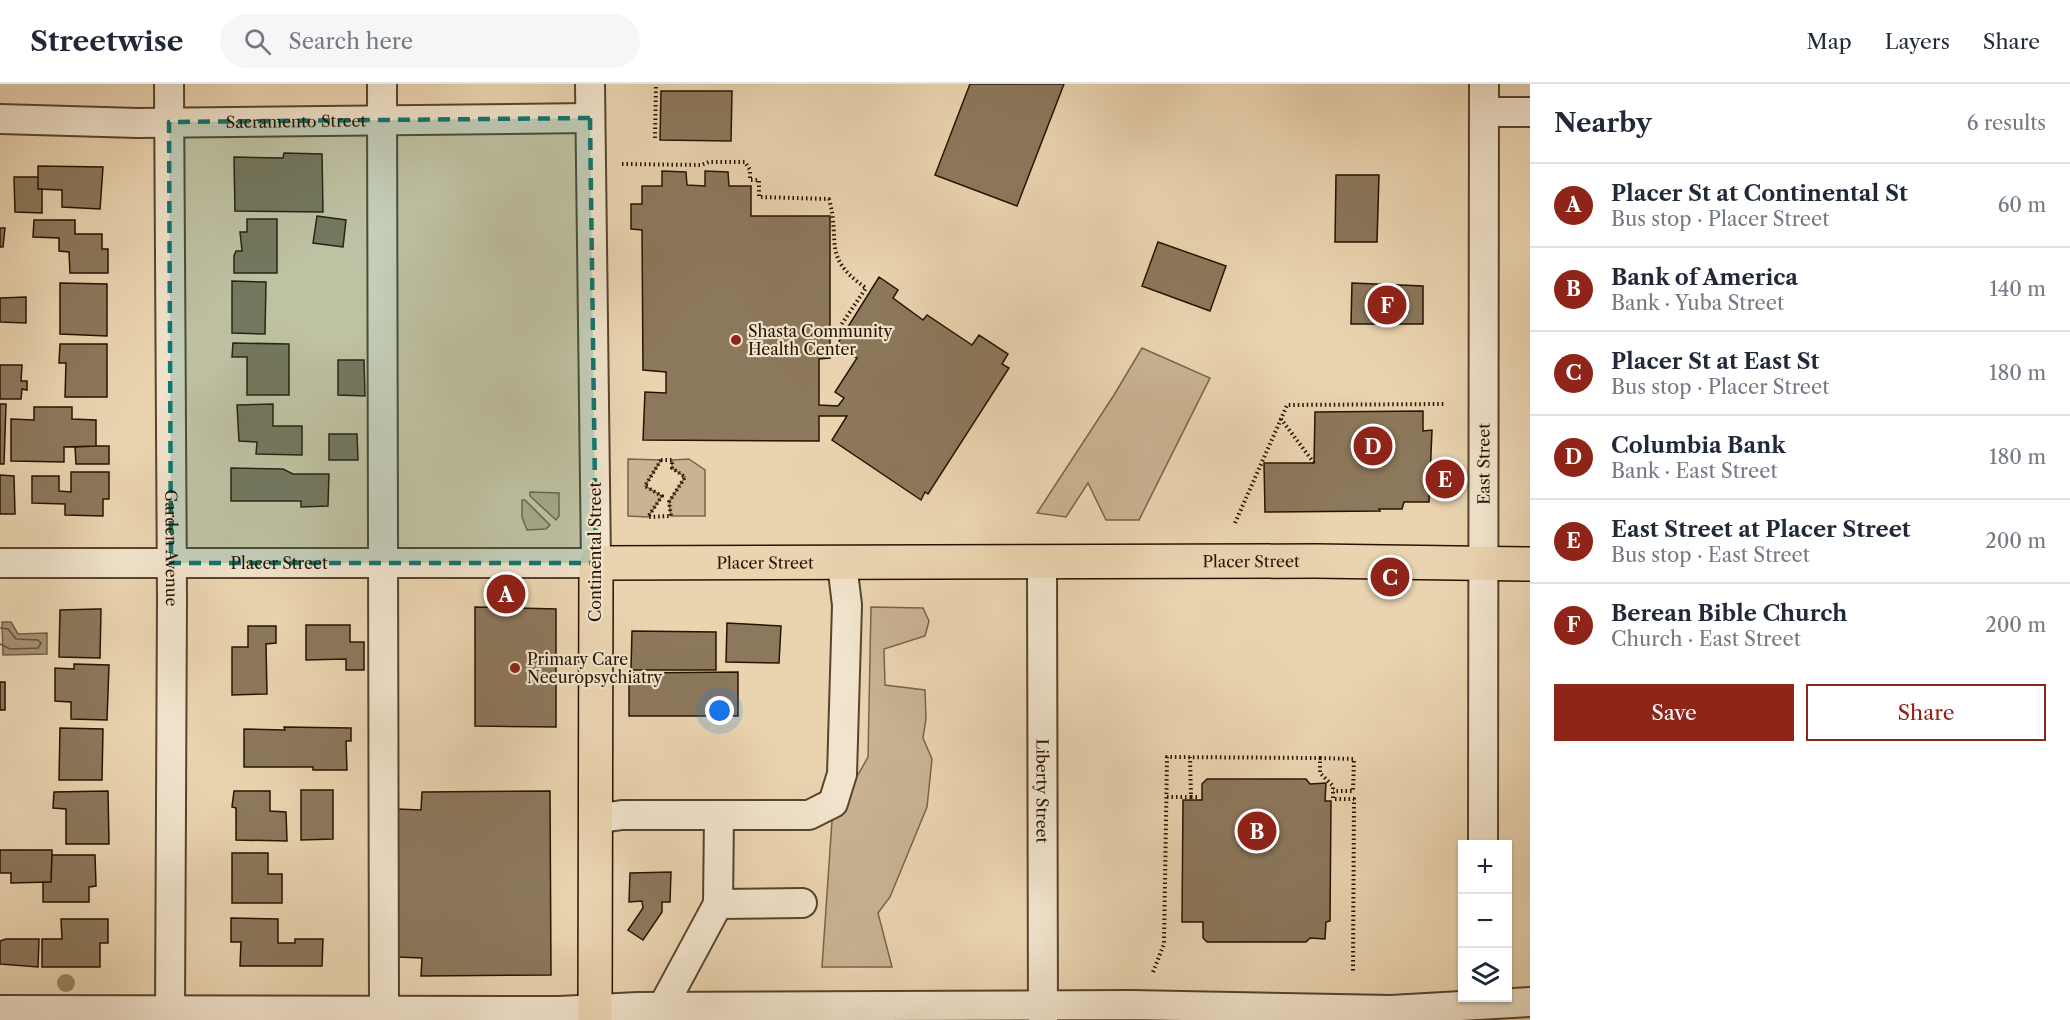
<!DOCTYPE html>
<html lang="en">
<head>
<meta charset="utf-8">
<style>
	:root { --surface:#fff; --page:#f6f6f7; --text:#1f2937; --muted:#747a83; --line:#e0e1e3; --accent:#8f2418 }
	body { margin:0; font-family:"Libre Caslon Text",serif; background:var(--page); color:var(--text) }
	.controls { position:absolute; right:18px; bottom:18px; display:grid; overflow:hidden; border-radius:0px; box-shadow:0 2px 4px #0004 }
	.controls button { width:54px; height:54px; display:grid; place-items:center; padding:0; border:0; border-bottom:2px solid var(--line); background:var(--surface); color:var(--text); font:30px sans-serif }
	.you { position:absolute; left:720px; top:627px; width:21px; height:21px; margin:-15px; border:4px solid #fff; border-radius:50%; background:#1a73e8; box-shadow:0 0 0 9px #1a73e833 }
	.badge { display:grid; place-items:center; width:39px; height:39px; border-radius:50%; background:var(--accent); color:#fff; font-size:20px; font-weight:700 }
	.pin { position:absolute; translate:-50% -50%; border:3px solid #fff; box-shadow:0 2px 6px #0006 }
	.list { margin:0; padding:0; list-style:none }
	h2 { display:flex; justify-content:space-between; align-items:center; height:78px; margin:0; padding:0 24px; font-size:26px }
	h2 small { font-size:20px; font-weight:400; color:var(--muted) }
	.list li { display:grid; grid-template-columns:39px 1fr auto; gap:18px; align-items:center; box-sizing:border-box; height:84px; padding:0 24px; border-top:2px solid var(--line) }
	.list b { display:block; font-size:22px; white-space:nowrap }
	.list p { margin:0; font-size:20px; white-space:nowrap; color:var(--muted) }
	.list em { font-size:20px; font-style:normal; color:var(--muted) }
	.actions { display:flex; gap:12px; padding:18px 24px }
	.actions a { flex:1; padding:14px 0; border:2px solid var(--accent); border-radius:0px; text-align:center; font-size:21px; color:var(--accent) }
	.actions .main { background:var(--accent); color:#fff }
	.icon { flex:none; width:33px; height:33px; fill:none; stroke:currentColor; stroke-width:2; stroke-linecap:round; stroke-linejoin:round }
	.map { position:relative; flex:none; width:1530px; height:936px; overflow:hidden }
	header { display:flex; align-items:center; gap:36px; box-sizing:border-box; height:84px; padding:0 30px; background:var(--surface); border-bottom:2px solid var(--line) }
	header strong { font-size:28px }
	nav { display:flex; gap:33px; margin-inline-start:auto; font-size:21px }
	.search { width:420px; height:54px; background:var(--page); display:flex; align-items:center; gap:15px; box-sizing:border-box; padding:0 21px; border-radius:33px; color:var(--muted); font-size:22px }
	main { display:flex }
	aside { flex:1; background:var(--surface) }
	.map>svg:first-child { display:block }
</style>
</head>
<body>
<header>
<strong>Streetwise</strong>
<div class="search"><svg class="icon" aria-label="search" viewBox="0 0 24 24"><circle cx="10" cy="10" r="6"/><path d="M15 15l6 6"/></svg>Search here</div>
<nav><a>Map</a><a>Layers</a><a>Share</a></nav>
</header>
<main>
<div class="map">
<svg width="1530" height="936" viewBox="0 0 1530 936">
	<rect width="100%" height="100%" fill="#ead4b0"/>
	<filter id="stains"><feTurbulence type="fractalNoise" baseFrequency=".00333" numOctaves="4"/><feColorMatrix values="0 0 0 0 .2 0 0 0 0 .09 0 0 0 0 .02 0 0 0 .5 -.17"/></filter>
	<radialGradient id="worn" r=".72"><stop offset=".6" stop-color="#630" stop-opacity="0"/><stop offset="1" stop-color="#630" stop-opacity=".3"/></radialGradient>
	<!-- green -->
	<path fill="#c9b392" stroke="#786449" stroke-width="1.5" d="M1142 264 1210 294 1139 436H1106L1088 399 1066 433 1037 429 1114 311Z
		M628 375 661 376 645 402 662 412 648 433 628 432Z
		M689 375 705 386V432H671L669 418 685 393 672 384V376Z
		M530 408 559 409V432L556 436 530 412Z
		M522 416H525L550 441 546 445 527 446 522 433Z
		M871 523 923 524 929 537 925 552 884 565 885 601 925 606 926 635 923 654 932 675 927 723 890 813 878 829 892 883H822L832 737 868 673Z"/>
	<!-- water -->
	<path fill="#a79374" stroke="#736046" stroke-width="1.5" d="M2 538H11L18 550 47 549V570L3 571Z"/>
	<g fill="none" stroke-linecap="round" stroke-linejoin="round">
		<!-- shore -->
		<path stroke="#66543a" stroke-width="1.5" d="M0 544 8 545 16 555 38 556 41 559 38 564 10 565 0 560"/>
	</g>
	<!-- building -->
	<path fill="#8c785c" stroke="#261400" stroke-width="1.5" d="M970 0H1064L1017 122 935 91Z
		M661 7H732L731 57 660 56Z
		M284 69 322 70 323 128 235 127 234 73 283 74Z
		M38 82 103 83 100 125 62 123V106L38 105Z
		M662 87 686 88 687 101 705 102V87L728 88 729 102H751V132H830V274L819 275V321L838 322 844 314 835 308 857 274 836 262 879 193 898 206 893 214 923 236 927 231 972 261 979 251 1008 270 1002 280 1009 284 928 410 925 408 921 416 832 356 847 332H819V357L643 356 645 308 666 309V288L643 286 642 146 631 145V120H642V102H662Z
		M1336 91H1379L1377 158H1335Z
		M14 93H38V105H42V129L15 128Z
		M317 132 346 136 343 163 313 159Z
		M247 135H277V189H234V172L236 167H242L240 148H247Z
		M34 136H75V150H102V165H108V189H70L69 168 59 167V154L33 153Z
		M0 144H5L3 163H0Z
		M1158 158 1226 182 1210 227 1142 202Z
		M232 197 266 198 265 250 232 249Z
		M60 199 107 200V252L60 250Z
		M1352 199 1423 202V240H1351Z
		M26 213V239L0 238V214Z
		M233 259 289 260V311H247V273H232Z
		M60 260H107V313H65L66 279H59Z
		M338 276H364L365 312 338 311Z
		M0 281H22L21 297H27V306L22 305 21 315H0Z
		M0 320H6L4 380H0Z
		M273 320V342H302V371L256 370 257 358 239 357 237 321Z
		M34 323H72V335L96 336V362L64 363V378L11 377V335L34 336Z
		M1423 327V347L1432 346 1429 418H1404L1402 425H1379L1380 427 1265 428 1264 379H1314L1315 328Z
		M329 350H357L358 376H329Z
		M96 362H109V380H76L75 363Z
		M231 384 283 385 293 390H329L328 422 301 423V417H231Z
		M71 388H109V415H103V432L65 431V420L32 419V392H59V407L71 408Z
		M0 391 14 392 15 430H0Z
		M475 523 556 525V643L475 642Z
		M97 525H101L100 574 59 573 60 526Z
		M727 539 781 542 779 579 726 578Z
		M306 541H350V558H364V586H346V575L306 576Z
		M248 542H276V559L266 560 267 610 232 611V563H248Z
		M632 547 716 548V586H631Z
		M74 580 109 581 107 636 71 635V618L55 617V584L74 585Z
		M738 588V632H629V589Z
		M0 598H5V626H0Z
		M284 643 351 644V657H346L347 686H313V683H244V645L285 646Z
		M60 644 103 645 102 696H59Z
		M1207 695H1306L1310 700 1326 699 1325 717H1331L1330 837 1326 838 1325 855 1310 854 1306 858H1207L1203 854V838H1182L1183 716H1202V700Z
		M301 706H333V755L301 756Z
		M108 707 109 760H66V725L53 724 54 708Z
		M234 707H270V727L286 728 287 757 236 756V724L232 723Z
		M550 707 551 891 421 892 422 874 398 873V725L421 726 422 708Z
		M0 766H52L51 798 11 799V789H0Z
		M232 769H268V790H282V819H232Z
		M52 771H95L96 802 89 803V818H43V798H51Z
		M671 788 670 818H662V828L643 856 628 846 643 824 642 817 629 818 630 789Z
		M231 834 278 835V859H295V855H323L322 882H240L241 858H231Z
		M61 835H108V859H100V883H42V855H62Z
		M6 855H39L38 883 0 880V857Z"/>
	<g fill="none" stroke-linecap="round" stroke-linejoin="round">
		<defs>
			<g id="minor">
				<path id="s1" d="M169 0 172 514 170 927"/>
				<path d="M382 0 384 926"/>
				<path d="M1484 28H1530"/>
				<path id="s2" d="M0 35 138 39 590 34"/>
				<path id="s3" d="M0 479H596L590 0"/>
				<path id="s4" d="M1042 479 1043 936"/>
				<path d="M719 731H809L833 719 842 690 847 521 842 480"/>
				<path d="M595 735 622 731H719L718 820 662 924"/>
				<path id="s5" d="M1483 760 1484 0"/>
				<path d="M718 820 802 819"/>
				<path d="M0 926 559 927 638 923 1131 921 1391 926 1530 918"/>
			</g>
			<g id="major">
				<path id="s6" d="M595 936 596 479 1315 477 1530 480"/>
			</g>
		</defs>
		<!-- minor casing -->
		<use href="#minor" stroke="#57442c" stroke-width="32"/>
		<!-- major casing -->
		<use href="#major" stroke="#261400" stroke-width="36"/>
		<!-- path -->
		<path stroke="#261400" stroke-width="4" stroke-dasharray="1.5 3" stroke-linecap="butt" d="M655 54 656 0
			M622 80 701 81 709 78H745L750 86V96H759V113L829 115C841 158 821 173 866 204L841 241
			M661 376H672V384L685 393 669 418 671 432 648 433 662 412 645 402Z
			M1314 379 1281 335 1287 321 1445 320
			M1235 439 1281 335
			M1320 674 1354 675 1353 707H1333
			M1167 713H1191L1190 673
			M1191 713H1200
			M1153 888 1164 860 1167 673 1320 674V689L1333 702V715H1354L1353 887"/>
		<!-- minor -->
		<use href="#minor" stroke="#f1e3cc" stroke-width="28"/>
		<!-- major -->
		<use href="#major" stroke="#ead4b0" stroke-width="33"/>
	</g>
	<!-- trees -->
	<circle fill="#998567" cx="66" cy="899" r="9"/>
	<!-- marked area -->
	<path fill="#0f766e" fill-opacity="0.2" stroke="#0f766e" stroke-width="4.5" stroke-dasharray="12 8" stroke-linejoin="round" d="M590 34 596 479H171L169 38Z"/>
	<!-- markers -->
	<g fill="#8f2418" stroke="#f1e3cc" stroke-width="2">
		<circle cx="736" cy="256" r="6"/>
		<circle cx="515" cy="584" r="6"/>
	</g>
	<g text-anchor="middle" stroke-width="4.5" stroke-linejoin="round" paint-order="stroke">
		<!-- street labels -->
		<g font-size="16" fill="#261400" stroke="#f1e3cc">
			<text dy="6" stroke="none"><textPath href="#s2" startOffset="296">Sacramento Street</textPath></text>
			<text dy="6" stroke="none"><textPath href="#s5" startOffset="380">East Street</textPath></text>
			<text dy="6" stroke="none"><textPath href="#s1" startOffset="464">Garden Avenue</textPath></text>
			<text transform="translate(595 468) rotate(-90)" y="6">Continental Street</text>
			<text dy="6" stroke="none"><textPath href="#s6" startOffset="1112">Placer Street</textPath></text>
			<text dy="6" stroke="none"><textPath href="#s3" startOffset="279">Placer Street</textPath></text>
			<text dy="6" stroke="none"><textPath href="#s6" startOffset="626">Placer Street</textPath></text>
			<text dy="6" stroke="none"><textPath href="#s4" startOffset="228">Liberty Street</textPath></text>
		</g>
		<!-- poi labels -->
		<g font-size="16" fill="#261400" stroke="#f1e3cc" text-anchor="start">
			<text x="748" y="253">Shasta Community<tspan x="748" dy="18">Health Center</tspan></text>
			<text x="527" y="581">Primary Care<tspan x="527" dy="18">Neeuropsychiatry</tspan></text>
		</g>
	</g>
	<rect width="100%" height="100%" filter="url(#stains)"/>
	<rect width="100%" height="100%" fill="url(#worn)"/>
</svg>
<div class="controls">
<button>+</button>
<button>−</button>
<button><svg class="icon" aria-label="layers" viewBox="0 0 24 24"><path d="M12 4l9 5-9 5-9-5zM3 14l9 5 9-5"/></svg></button>
</div>
<div class="you"></div>
<div class="pin badge" style="left:506px;top:510px">A</div>
<div class="pin badge" style="left:1257px;top:747px">B</div>
<div class="pin badge" style="left:1390px;top:493px">C</div>
<div class="pin badge" style="left:1373px;top:362px">D</div>
<div class="pin badge" style="left:1445px;top:395px">E</div>
<div class="pin badge" style="left:1387px;top:221px">F</div>
</div>
<aside>
<h2>Nearby<small>6 results</small></h2>
<ul class="list">
<li><span class="badge">A</span><div><b>Placer St at Continental St</b><p>Bus stop · Placer Street</p></div><em>60 m</em></li>
<li><span class="badge">B</span><div><b>Bank of America</b><p>Bank · Yuba Street</p></div><em>140 m</em></li>
<li><span class="badge">C</span><div><b>Placer St at East St</b><p>Bus stop · Placer Street</p></div><em>180 m</em></li>
<li><span class="badge">D</span><div><b>Columbia Bank</b><p>Bank · East Street</p></div><em>180 m</em></li>
<li><span class="badge">E</span><div><b>East Street at Placer Street</b><p>Bus stop · East Street</p></div><em>200 m</em></li>
<li><span class="badge">F</span><div><b>Berean Bible Church</b><p>Church · East Street</p></div><em>200 m</em></li>
</ul>
<div class="actions"><a class="main">Save</a><a>Share</a></div>
</aside>
</main>
</body>
</html>
